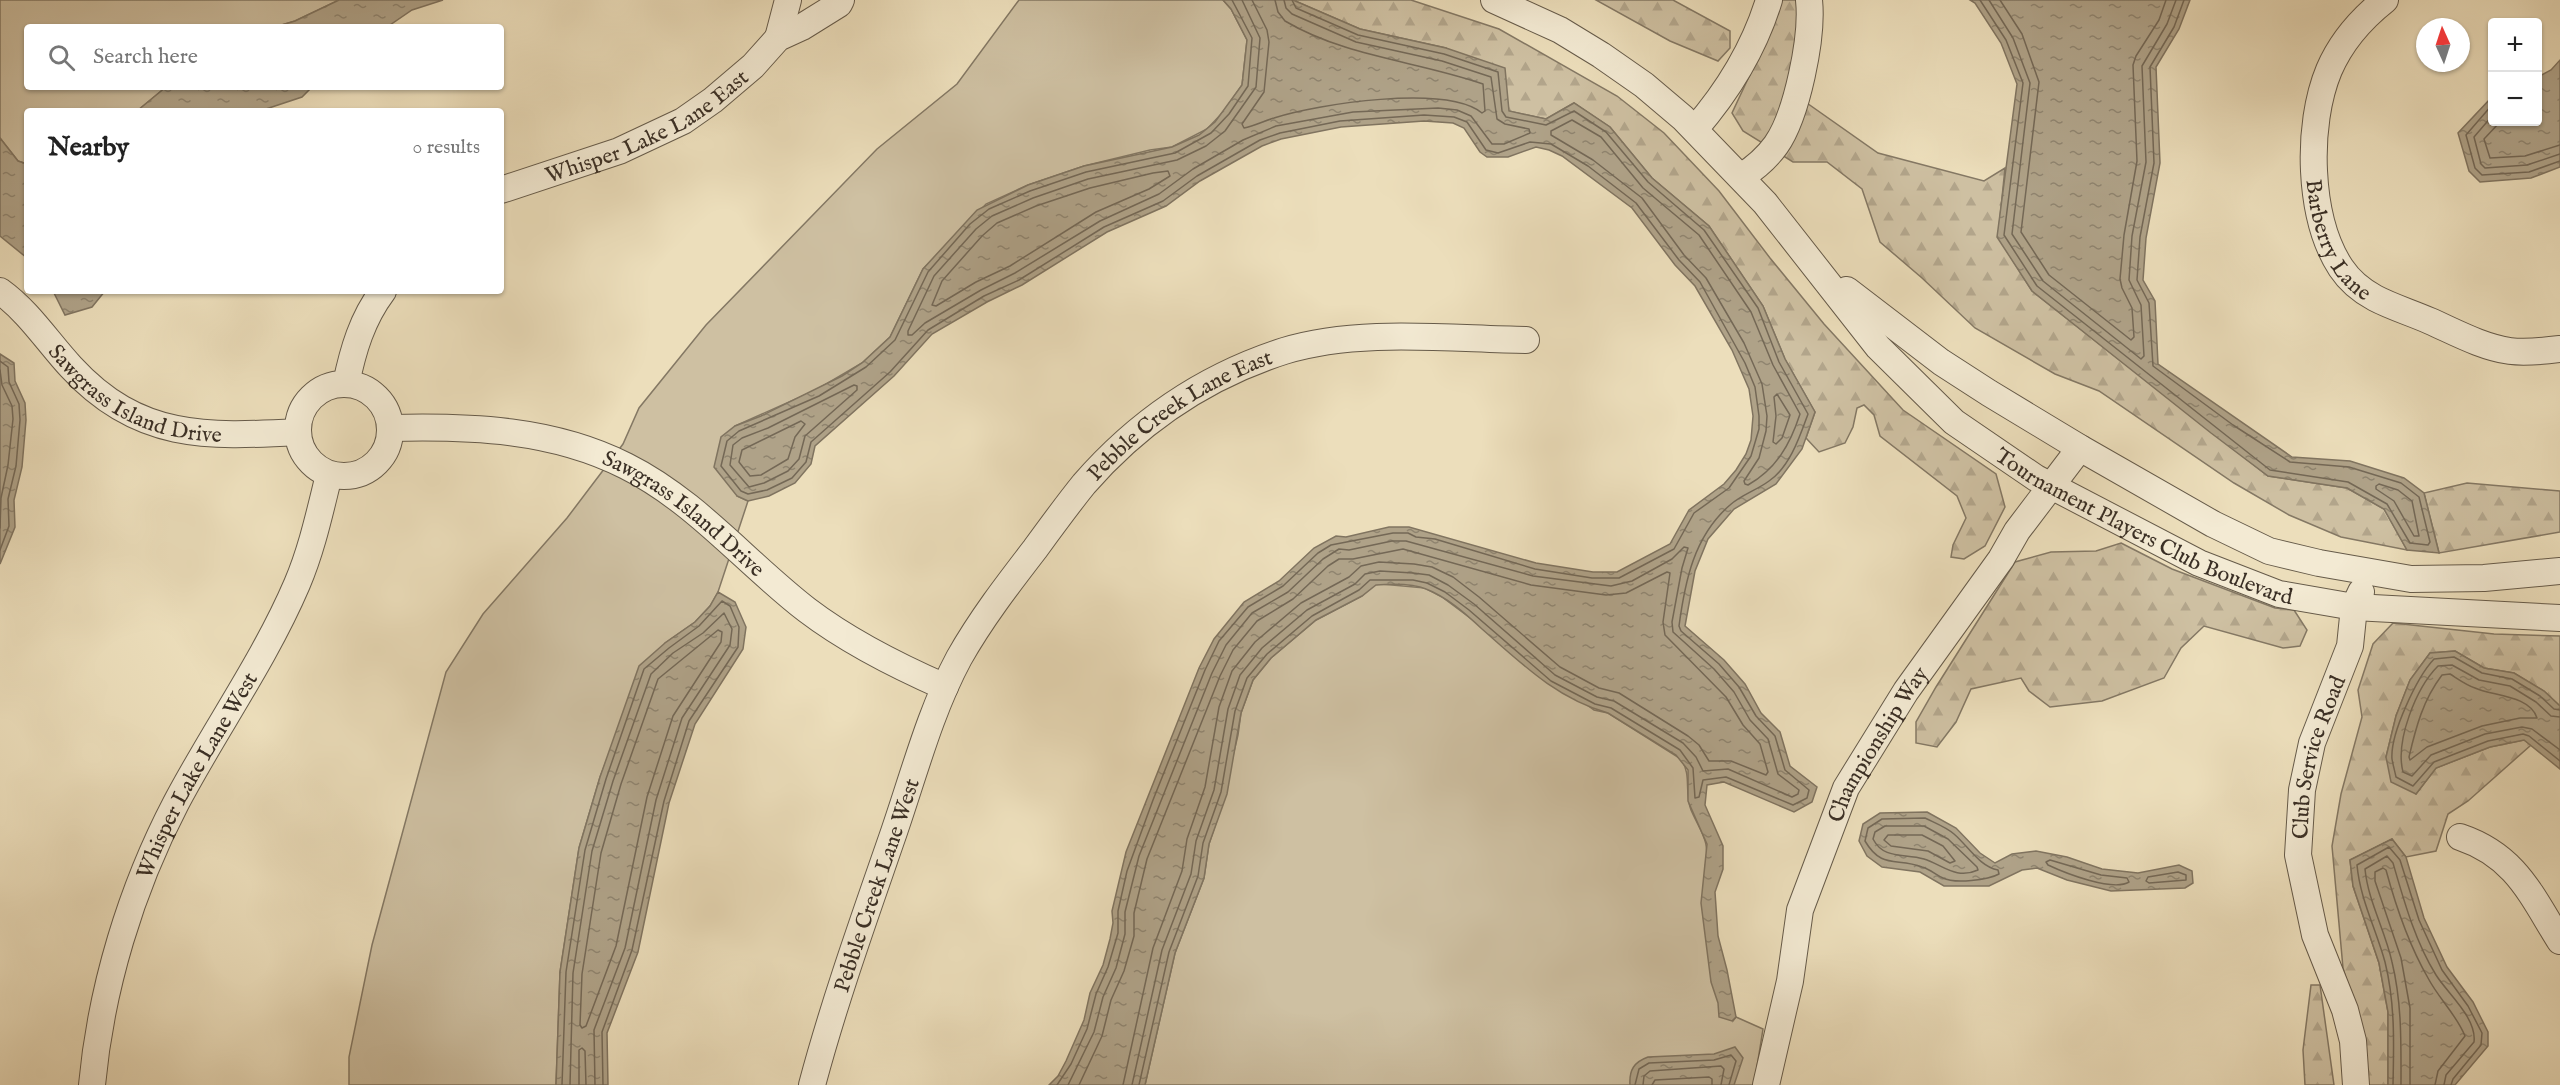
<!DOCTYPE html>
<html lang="en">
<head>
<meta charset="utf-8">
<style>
	:root { --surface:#fff; --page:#f2f2f2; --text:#222; --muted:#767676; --line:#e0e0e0 }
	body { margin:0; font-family:"IM FELL English",serif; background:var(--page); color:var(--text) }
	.controls { position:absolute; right:18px; top:18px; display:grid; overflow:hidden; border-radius:6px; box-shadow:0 2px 4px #0004 }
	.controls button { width:54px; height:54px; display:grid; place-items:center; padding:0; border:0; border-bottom:2px solid var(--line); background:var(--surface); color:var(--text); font:30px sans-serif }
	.compass { position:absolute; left:2416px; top:18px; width:54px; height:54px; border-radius:50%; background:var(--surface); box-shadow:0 2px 4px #0004; rotate:357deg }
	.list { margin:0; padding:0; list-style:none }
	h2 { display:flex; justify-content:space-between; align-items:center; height:78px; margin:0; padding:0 24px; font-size:26px }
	h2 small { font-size:20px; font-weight:400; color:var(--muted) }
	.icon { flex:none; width:33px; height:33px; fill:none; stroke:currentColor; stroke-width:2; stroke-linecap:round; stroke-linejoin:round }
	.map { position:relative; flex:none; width:2560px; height:1085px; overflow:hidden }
	.search { position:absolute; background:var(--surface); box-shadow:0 2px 4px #0004; left:24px; top:24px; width:480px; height:66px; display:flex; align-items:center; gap:15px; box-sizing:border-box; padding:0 21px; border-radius:6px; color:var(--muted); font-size:22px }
	.panel { position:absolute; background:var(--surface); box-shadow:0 2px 4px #0004; left:24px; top:108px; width:480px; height:186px; border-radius:6px }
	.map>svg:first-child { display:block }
</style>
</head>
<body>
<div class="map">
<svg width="2560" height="1085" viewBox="0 0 2560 1085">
	<defs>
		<pattern id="forest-firs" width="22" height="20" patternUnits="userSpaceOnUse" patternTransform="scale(1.5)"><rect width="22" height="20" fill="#cec0a2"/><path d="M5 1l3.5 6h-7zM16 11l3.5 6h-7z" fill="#b2a58b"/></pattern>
		<pattern id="water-ripples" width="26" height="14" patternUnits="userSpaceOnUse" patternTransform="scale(1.5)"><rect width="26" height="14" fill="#afa288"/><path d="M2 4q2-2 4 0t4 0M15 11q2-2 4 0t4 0" fill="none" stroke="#8f846f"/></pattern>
	</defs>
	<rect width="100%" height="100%" fill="#ecdebb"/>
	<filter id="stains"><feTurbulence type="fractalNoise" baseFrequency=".00333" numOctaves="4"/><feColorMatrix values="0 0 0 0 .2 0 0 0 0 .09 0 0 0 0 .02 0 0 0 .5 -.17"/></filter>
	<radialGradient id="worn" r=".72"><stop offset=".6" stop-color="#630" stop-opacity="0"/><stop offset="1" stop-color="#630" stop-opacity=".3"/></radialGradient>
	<!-- green -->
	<path fill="#cec0a2" stroke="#847864" stroke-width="1.5" d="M0 0H339L295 21 275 27H27V87H166L137 111H27V164L18 161 0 138Z
		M1019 0H1223L1231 9 1247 40 1242 85 1224 111 1207 129 1172 147 1150 150 1084 166 1028 185 986 204 923 269 890 337 862 363 816 390 735 426 737 496 748 501 718 592 710 606 695 622 665 643 618 731 600 777 579 848 560 972 556 1085H349V1057L372 945 446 672 483 614 567 518 623 444 639 408 706 325 877 149 957 84Z
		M1381 584 1425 588 1442 597 1594 710 1608 713 1681 759C1692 775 1684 792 1691 810 1701 833 1711 841 1705 868L1733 1021 1736 1017 1763 1029 1754 1085H1145L1175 953 1204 878 1209 844 1219 814 1238 735 1241 713 1253 680 1271 658 1316 620 1362 596 1372 585Z"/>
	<!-- forest -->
	<path fill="url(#forest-firs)" stroke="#847864" stroke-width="1.5" d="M1293 0H1411L1499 29 1617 96 1664 133 1719 191 1770 258 1824 324 1903 410 1996 474 2005 507 1985 546 1964 559 1951 557 1953 545 1966 518 1957 496 1880 436 1874 415 1864 405 1857 408 1853 427 1845 443 1819 452 1806 438 1815 412 1785 359 1763 306 1709 226 1652 178 1610 127 1574 103 1546 119 1508 111 1446 48 1360 29Z
		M1596 0H1673L1730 31V48L1718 61 1670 41Z
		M1779 0H1801L1800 32 1787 89 1878 153 1984 181 2005 168 1998 237 2032 291 2268 476 2347 488 2384 509 2407 550 2341 537 2289 515 2234 483 2099 391 2055 374 1975 328 1922 278 1880 242 1862 189 1827 162H1793L1743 131 1732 113 1754 66Z
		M2467 483 2560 491V532L2439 553 2424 493Z
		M2121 543 2172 569 2275 608 2294 610 2307 630 2300 646 2283 648 2204 626 2181 648 2164 678 2102 701 2050 707 2029 691 2021 678 1971 689 1956 722 1937 747 1916 743V722L1936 687 2015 562 2051 552 2096 551Z
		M2393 623 2494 634 2560 636V706L2544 691 2514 673 2484 668 2455 651 2430 653 2410 680 2396 716 2386 757 2416 794 2436 768 2490 747 2524 740 2531 745 2468 801 2448 814 2436 851 2406 857 2392 839 2350 860 2353 886 2379 963 2388 1012V1085H2365L2360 1027 2343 968 2332 846 2341 794 2362 717 2358 690 2373 644Z
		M2311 985H2320L2334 1085H2305L2303 1050Z"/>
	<!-- water -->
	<path fill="url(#water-ripples)" stroke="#807460" stroke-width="1.5" d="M339 0H443L412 10 387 27H275L295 21Z
		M1223 0H1293L1360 29 1446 48 1505 68 1509 111 1546 119 1574 103 1610 127 1652 178 1709 226 1763 306 1785 359 1815 412 1802 449 1776 484 1734 509 1708 539 1695 571 1685 626 1724 660 1745 684 1761 713 1780 732 1790 766 1817 787 1812 802 1794 812 1724 782 1707 785 1705 805 1723 846V869L1715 892 1718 936 1727 970 1736 1017 1732 1021 1719 1017 1718 1003 1711 982 1701 903 1707 844 1688 801V770L1676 755 1608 713C1556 698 1522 664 1482 629 1466 614 1447 597 1426 589 1412 583 1391 584 1376 585L1362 596 1316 620 1271 658 1253 680 1241 713 1227 794 1209 844 1204 878 1175 953 1145 1085H1049L1058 1076 1066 1061 1084 1020 1090 993 1103 965 1110 939 1113 923 1112 911 1126 852 1199 668 1214 639 1244 602 1279 581 1314 548 1336 536 1346 537 1389 527H1409L1536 563 1593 572H1617L1670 544 1689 510 1724 484 1736 470 1746 454 1751 440 1753 416 1749 389 1732 350 1695 286 1675 265 1632 208 1562 156 1549 150 1536 147 1508 157H1487L1480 152 1464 128 1453 123 1424 121 1341 127 1281 139 1262 146 1200 181 1166 206 1107 232 1022 285 987 302 932 334 894 376 815 446 811 464 795 483 769 496 748 501 737 496 714 467 721 437 735 426 761 416 842 376 862 363 890 337 923 269 977 210 1028 185 1084 166 1172 147 1199 135 1215 122 1242 85 1247 40 1231 9Z
		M1970 0H2190L2179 29 2156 67 2160 163 2146 238 2143 280 2155 301 2158 364 2292 457 2350 461 2404 478 2424 493 2439 553 2407 550 2384 509 2347 488 2268 476 2211 433 2032 291 1997 237 2017 84 2001 43 1975 3Z
		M2560 60V167L2531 178 2480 182 2469 171 2458 133 2492 97V122H2538V77L2551 70Z
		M166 87H312L302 97 260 111H137Z
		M0 138 18 161 27 164V258L0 236Z
		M53 291H105L92 307 65 315Z
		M0 354 14 363 15 381 25 403 26 420 22 467 14 500 15 527 0 564Z
		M718 592 735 602 746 627 743 649 695 724 669 803 638 952 607 1033 608 1085H556L560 972 579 848 600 777 639 666 665 643 695 622 710 606Z
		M2455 651 2484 668 2514 673 2544 691 2560 706V769L2524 740 2490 747 2436 768 2416 794 2391 782 2386 757 2396 716 2410 680 2430 653Z
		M1927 812 1956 828 1980 853 1995 863 2012 854 2036 851 2067 857 2102 869 2138 873 2179 865 2192 871 2193 883 2185 888 2111 891 2067 880 2037 868 2022 870 1989 886H1944L1920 872 1882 867 1867 856 1859 841 1863 824 1880 813Z
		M2392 839 2406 857 2424 918 2447 967 2473 1002 2488 1032V1046L2455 1085H2388V1012L2379 963 2353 886 2350 860Z
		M1735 1047 1743 1058 1734 1085H1630C1629 1070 1634 1062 1648 1057L1714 1054Z"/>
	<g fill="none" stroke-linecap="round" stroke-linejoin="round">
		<!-- shore -->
		<path stroke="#746856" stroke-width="1.5" d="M1242 0 1260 38 1256 87 1225 131 1206 146 1177 160 1088 179 1033 198 992 216 976 229 934 276 908 331V335H912L925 323 981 290 1015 273 1100 221 1159 194 1193 169 1243 140 1276 126 1353 112 1438 108 1457 110 1471 116 1492 144H1504L1530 133 1529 129 1505 124 1497 119 1491 77 1442 61 1356 42 1292 14 1286 8 1284 0
			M1252 0 1267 30 1269 42 1264 92 1242 124 1244 128C1254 126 1264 121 1274 118 1317 104 1446 84 1482 113L1485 111 1483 84C1417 61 1346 57 1285 21L1278 12 1275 0
			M1980 0 2006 40 2023 83 2004 235 2037 286 2270 470 2348 482 2387 504 2410 543 2428 545 2430 542 2419 497 2401 483 2349 467 2290 462 2233 425 2153 366 2149 303 2137 280 2140 237 2154 163 2150 67 2174 27 2184 0
			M1989 0 2013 38 2030 83 2012 234 2043 281 2141 359 2144 356 2141 305 2129 280 2132 236 2146 162 2142 66 2167 24 2176 0
			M2000 0 2022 34 2039 82 2021 232 2049 275 2131 340 2134 337 2132 308 2122 288 2120 279 2124 235 2137 161 2133 65 2136 56 2159 20 2166 0
			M2492 105 2466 135 2475 168 2482 175 2529 172 2560 161
			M2492 116 2474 137 2481 164 2485 168 2527 165 2560 154
			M1572 120 1601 137 1643 188 1699 235 1751 312 1773 365 1800 414C1790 445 1776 469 1748 485L1745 484 1744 481 1759 458 1766 431 1767 416 1762 384 1744 343 1706 278 1684 255 1642 198 1593 160 1551 135V131Z
			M2500 122 2484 139 2490 158 2525 156 2560 145
			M1168 171 1170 176 1149 189 1096 212 1010 266 976 282 936 306 932 305 942 281 982 236 997 223 1036 206 1090 188 1153 173Z
			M0 361 8 367 9 382 19 404 20 420 16 466 8 499 9 526 0 550
			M0 370 2 385 12 406 13 419 8 465 1 498 0 528
			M854 385 857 386V390L805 436 799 459 788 471 764 483 749 487 730 465 733 445 742 438 768 428Z
			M1777 394 1790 415 1782 438 1776 444 1773 442 1776 416 1774 397Z
			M801 421 805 424 795 437 788 459 761 475 750 476 739 462 742 450Z
			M2379 484 2398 490 2412 501 2419 536H2414L2394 501 2376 489V486Z
			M718 630 722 632 721 642 673 716 647 797 616 946 586 1026 582 1028 580 1025 582 974 601 853 621 784 658 679Z
			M2450 674C2458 679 2466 685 2475 688 2492 696 2530 695 2537 718H2520L2482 726 2427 747 2410 760 2409 757C2416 727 2423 700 2442 675Z
			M2560 710 2554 709 2540 696 2512 679 2482 673 2454 657 2434 659C2417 677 2390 734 2392 759 2393 765 2395 772 2396 777L2413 786 2434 762 2488 741 2523 734 2529 736 2560 761
			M2560 717 2551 716 2536 702 2510 686 2479 680 2452 665 2438 666C2416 688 2395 741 2403 772L2412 776 2431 755 2485 734 2522 727 2532 729 2560 750
			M1925 818C1935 823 1946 827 1954 834 1968 846 1980 867 1998 870L1999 874C1988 880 1955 884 1943 878 1936 875 1930 869 1922 867 1897 857 1882 870 1865 841L1868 828 1882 819Z
			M1885 826H1924L1948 839 1977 867 1978 870C1956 880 1943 865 1924 859 1904 853 1884 860 1873 839L1875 832Z
			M1888 835H1922L1943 846 1955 861 1950 863 1928 851 1891 846 1884 840Z
			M2050 860 2101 875 2127 878 2129 882C2113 892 2065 873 2048 865L2046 862Z
			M2178 872 2186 875V880L2149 883 2146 881 2148 877Z
			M562 1085 566 972 585 850 606 779 644 669 669 648 699 626 722 601 730 606 739 627 738 647 689 721 664 801 632 950 602 1032 603 1085
			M570 1085 573 973 592 851 613 781 651 674 673 653 703 633 724 613 732 629 730 645 682 718 656 800 625 948 594 1030 595 1085
			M579 1085V1050L582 1048 585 1051 586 1085
			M1057 1085 1071 1064 1087 1029 1096 994 1108 967 1118 933V911L1127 871 1153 800 1205 670 1219 641 1248 607 1283 586 1318 553 1331 545 1393 533H1408L1416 537 1435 539 1535 569 1592 578H1619L1674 549 1694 513 1729 488 1751 456 1759 429V416L1755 387 1745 363 1700 282 1679 260 1636 203 1588 166 1551 144 1530 142 1498 153 1486 150 1467 122 1454 117 1424 115 1340 121 1280 133 1260 140 1197 176 1163 201 1104 227 1019 280 984 296 928 330 890 372 811 442 806 462 792 478 767 490 748 494 741 491 721 466 727 441 739 431 819 396 866 367 895 340 928 272 970 224 989 209 1030 191 1086 172 1175 153 1211 133 1229 114 1248 86 1252 38 1232 0
			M1068 1085 1094 1032 1103 997 1116 968 1125 934V912L1139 856 1212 673 1226 645 1252 613 1288 592 1323 559 1339 549 1349 550 1392 541H1406L1533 576 1611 586 1632 581 1672 559 1684 547 1688 548 1682 568 1672 622 1673 632 1714 669 1734 692 1750 720 1768 739 1778 774 1799 790 1798 794 1792 797 1728 769 1703 771 1696 757 1683 743 1614 701 1597 697 1555 675 1474 604 1448 585 1429 575 1413 573 1380 571 1365 574 1355 584 1307 610 1262 648 1240 675 1228 709 1214 790 1196 841 1191 874 1162 950 1132 1085
			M1079 1085 1102 1036 1111 1000 1124 971 1134 936V913L1147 859 1220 676 1233 650 1257 621 1293 599 1328 566 1339 559H1353L1403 549 1531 585 1606 595 1626 593 1667 572 1670 573 1663 622 1665 635 1726 697 1743 725 1760 744 1768 772 1766 775 1731 761H1709L1699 745 1688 736 1619 693 1599 688 1560 667 1479 597 1453 577 1432 567 1414 564 1379 562 1361 566 1349 577 1301 603 1255 642 1232 671 1219 707 1205 787 1187 839 1182 871 1153 948 1123 1085
			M1139 1085 1169 952 1198 876 1203 843 1221 792 1235 711 1247 678 1267 654 1312 616 1359 590 1370 580H1413L1427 583 1445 592 1469 610 1551 681 1595 704 1611 708 1680 750 1693 768 1695 798 1699 797 1703 780 1726 777 1793 805 1807 798 1809 790 1785 770 1775 736 1756 716 1739 687 1719 664 1681 631 1679 626C1685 581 1694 536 1730 505 1741 495 1757 490 1769 481 1790 467 1800 436 1808 414L1779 362 1758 308 1704 230 1648 182 1606 132 1574 111 1546 125 1506 117 1502 111 1498 72 1444 54 1358 35 1296 8 1292 0
			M1635 1085 1639 1069 1649 1063 1714 1060 1731 1055 1736 1061 1729 1085
			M1643 1085 1644 1076 1650 1071 1721 1066 1724 1069 1721 1085
			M1652 1085 1655 1080 1709 1077 1712 1079V1085
			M2393 1085C2394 1043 2395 1002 2385 962 2376 929 2360 899 2357 865L2389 847 2400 860 2419 920 2442 970 2468 1006 2482 1033 2481 1045 2453 1079 2451 1085
			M2401 1085C2401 1043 2402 1003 2392 962 2385 930 2368 901 2365 869L2387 856 2393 863C2404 901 2415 941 2436 975 2448 994 2477 1018 2474 1042L2446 1075 2444 1085
			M2410 1085V1008L2401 958 2375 881V872L2383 868 2386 870C2396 907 2409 945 2428 978 2439 999 2456 1014 2465 1036L2438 1071 2435 1085"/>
		<defs>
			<g id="minor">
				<path id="s1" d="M1494 0 1560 30 1601 55 1644 85 1683 118 1765 203 1878 347 1954 422 2036 478 2199 563 2279 594 2354 607 2560 618"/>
				<path id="s2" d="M2385 0C2361 19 2341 42 2329 70 2306 125 2308 218 2341 268 2349 280 2362 291 2375 298 2392 307 2412 313 2430 321 2455 332 2482 347 2510 351 2526 353 2544 351 2560 349"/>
				<path d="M778 38 788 0"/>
				<path d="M1695 129C1728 91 1754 49 1769 0"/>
				<path d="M1741 177C1755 168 1766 159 1776 145 1797 115 1813 37 1809 0"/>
				<path id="s3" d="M501 190 619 151 683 121 713 100 753 66 778 38 802 27 839 4 841 0"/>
				<path d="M1847 290 1941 362 1989 393 2080 448 2213 524 2269 551 2319 563 2411 579 2484 578 2560 571"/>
				<path id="s4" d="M0 291C29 312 47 341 71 367 138 440 207 437 297 432"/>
				<circle cx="344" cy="430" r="46"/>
				<path d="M346 384C353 350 362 319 383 291"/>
				<path id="s5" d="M391 428C471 426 553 429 626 466 696 501 746 563 807 610 849 642 897 666 945 687"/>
				<path d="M2460 837C2516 856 2531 895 2560 941"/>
				<path id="s6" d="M92 1085C101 988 131 889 176 803 215 729 264 661 297 584 312 549 320 511 329 475"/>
				<path id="s7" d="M812 1085C835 999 865 916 894 832 914 774 930 712 959 658 981 619 1008 584 1035 549 1051 527 1067 505 1084 484 1138 422 1206 376 1284 351 1359 328 1449 339 1526 340"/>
				<path id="s8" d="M1766 1085 1790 981 1800 910 1846 788 1906 691 2001 559 2017 531 2080 448"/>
				<path id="s9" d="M2356 1085 2353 1041 2345 1010 2315 935 2298 855 2302 790 2312 743 2350 646 2354 607 2361 592"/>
			</g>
		</defs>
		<!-- minor casing -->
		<use href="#minor" stroke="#665b4a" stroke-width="28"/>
		<!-- minor -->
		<use href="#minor" stroke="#f3ead3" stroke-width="26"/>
	</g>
	<g text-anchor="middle" stroke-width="4.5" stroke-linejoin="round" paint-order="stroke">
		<!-- street labels -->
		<g font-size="22" fill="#3a2f25" stroke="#f3ead3">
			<text dy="8" stroke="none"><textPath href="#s3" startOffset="160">Whisper Lake Lane East</textPath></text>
			<text dy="8" stroke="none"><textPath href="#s2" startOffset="268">Barberry Lane</textPath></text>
			<text dy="8" stroke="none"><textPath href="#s4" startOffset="176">Sawgrass Island Drive</textPath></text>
			<text dy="8" stroke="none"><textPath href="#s7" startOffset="786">Pebble Creek Lane East</textPath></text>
			<text dy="8" stroke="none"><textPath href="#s5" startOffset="315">Sawgrass Island Drive</textPath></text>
			<text dy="8" stroke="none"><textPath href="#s1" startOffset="850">Tournament Players Club Boulevard</textPath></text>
			<text dy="8" stroke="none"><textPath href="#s8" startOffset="362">Championship Way</textPath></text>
			<text dy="8" stroke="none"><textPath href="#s9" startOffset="339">Club Service Road</textPath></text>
			<text dy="8" stroke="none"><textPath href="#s6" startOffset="330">Whisper Lake Lane West</textPath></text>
			<text dy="8" stroke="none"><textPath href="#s7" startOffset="210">Pebble Creek Lane West</textPath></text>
		</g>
	</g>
	<rect width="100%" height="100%" filter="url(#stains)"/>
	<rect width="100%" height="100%" fill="url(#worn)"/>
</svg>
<div class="controls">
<button>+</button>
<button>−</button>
</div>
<svg class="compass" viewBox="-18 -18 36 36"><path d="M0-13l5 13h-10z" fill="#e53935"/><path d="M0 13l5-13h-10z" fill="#767676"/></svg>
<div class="search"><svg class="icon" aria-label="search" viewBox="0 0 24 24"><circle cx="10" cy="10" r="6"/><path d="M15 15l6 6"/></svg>Search here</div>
<section class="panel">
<h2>Nearby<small>0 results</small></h2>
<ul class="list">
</ul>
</section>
</div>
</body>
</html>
